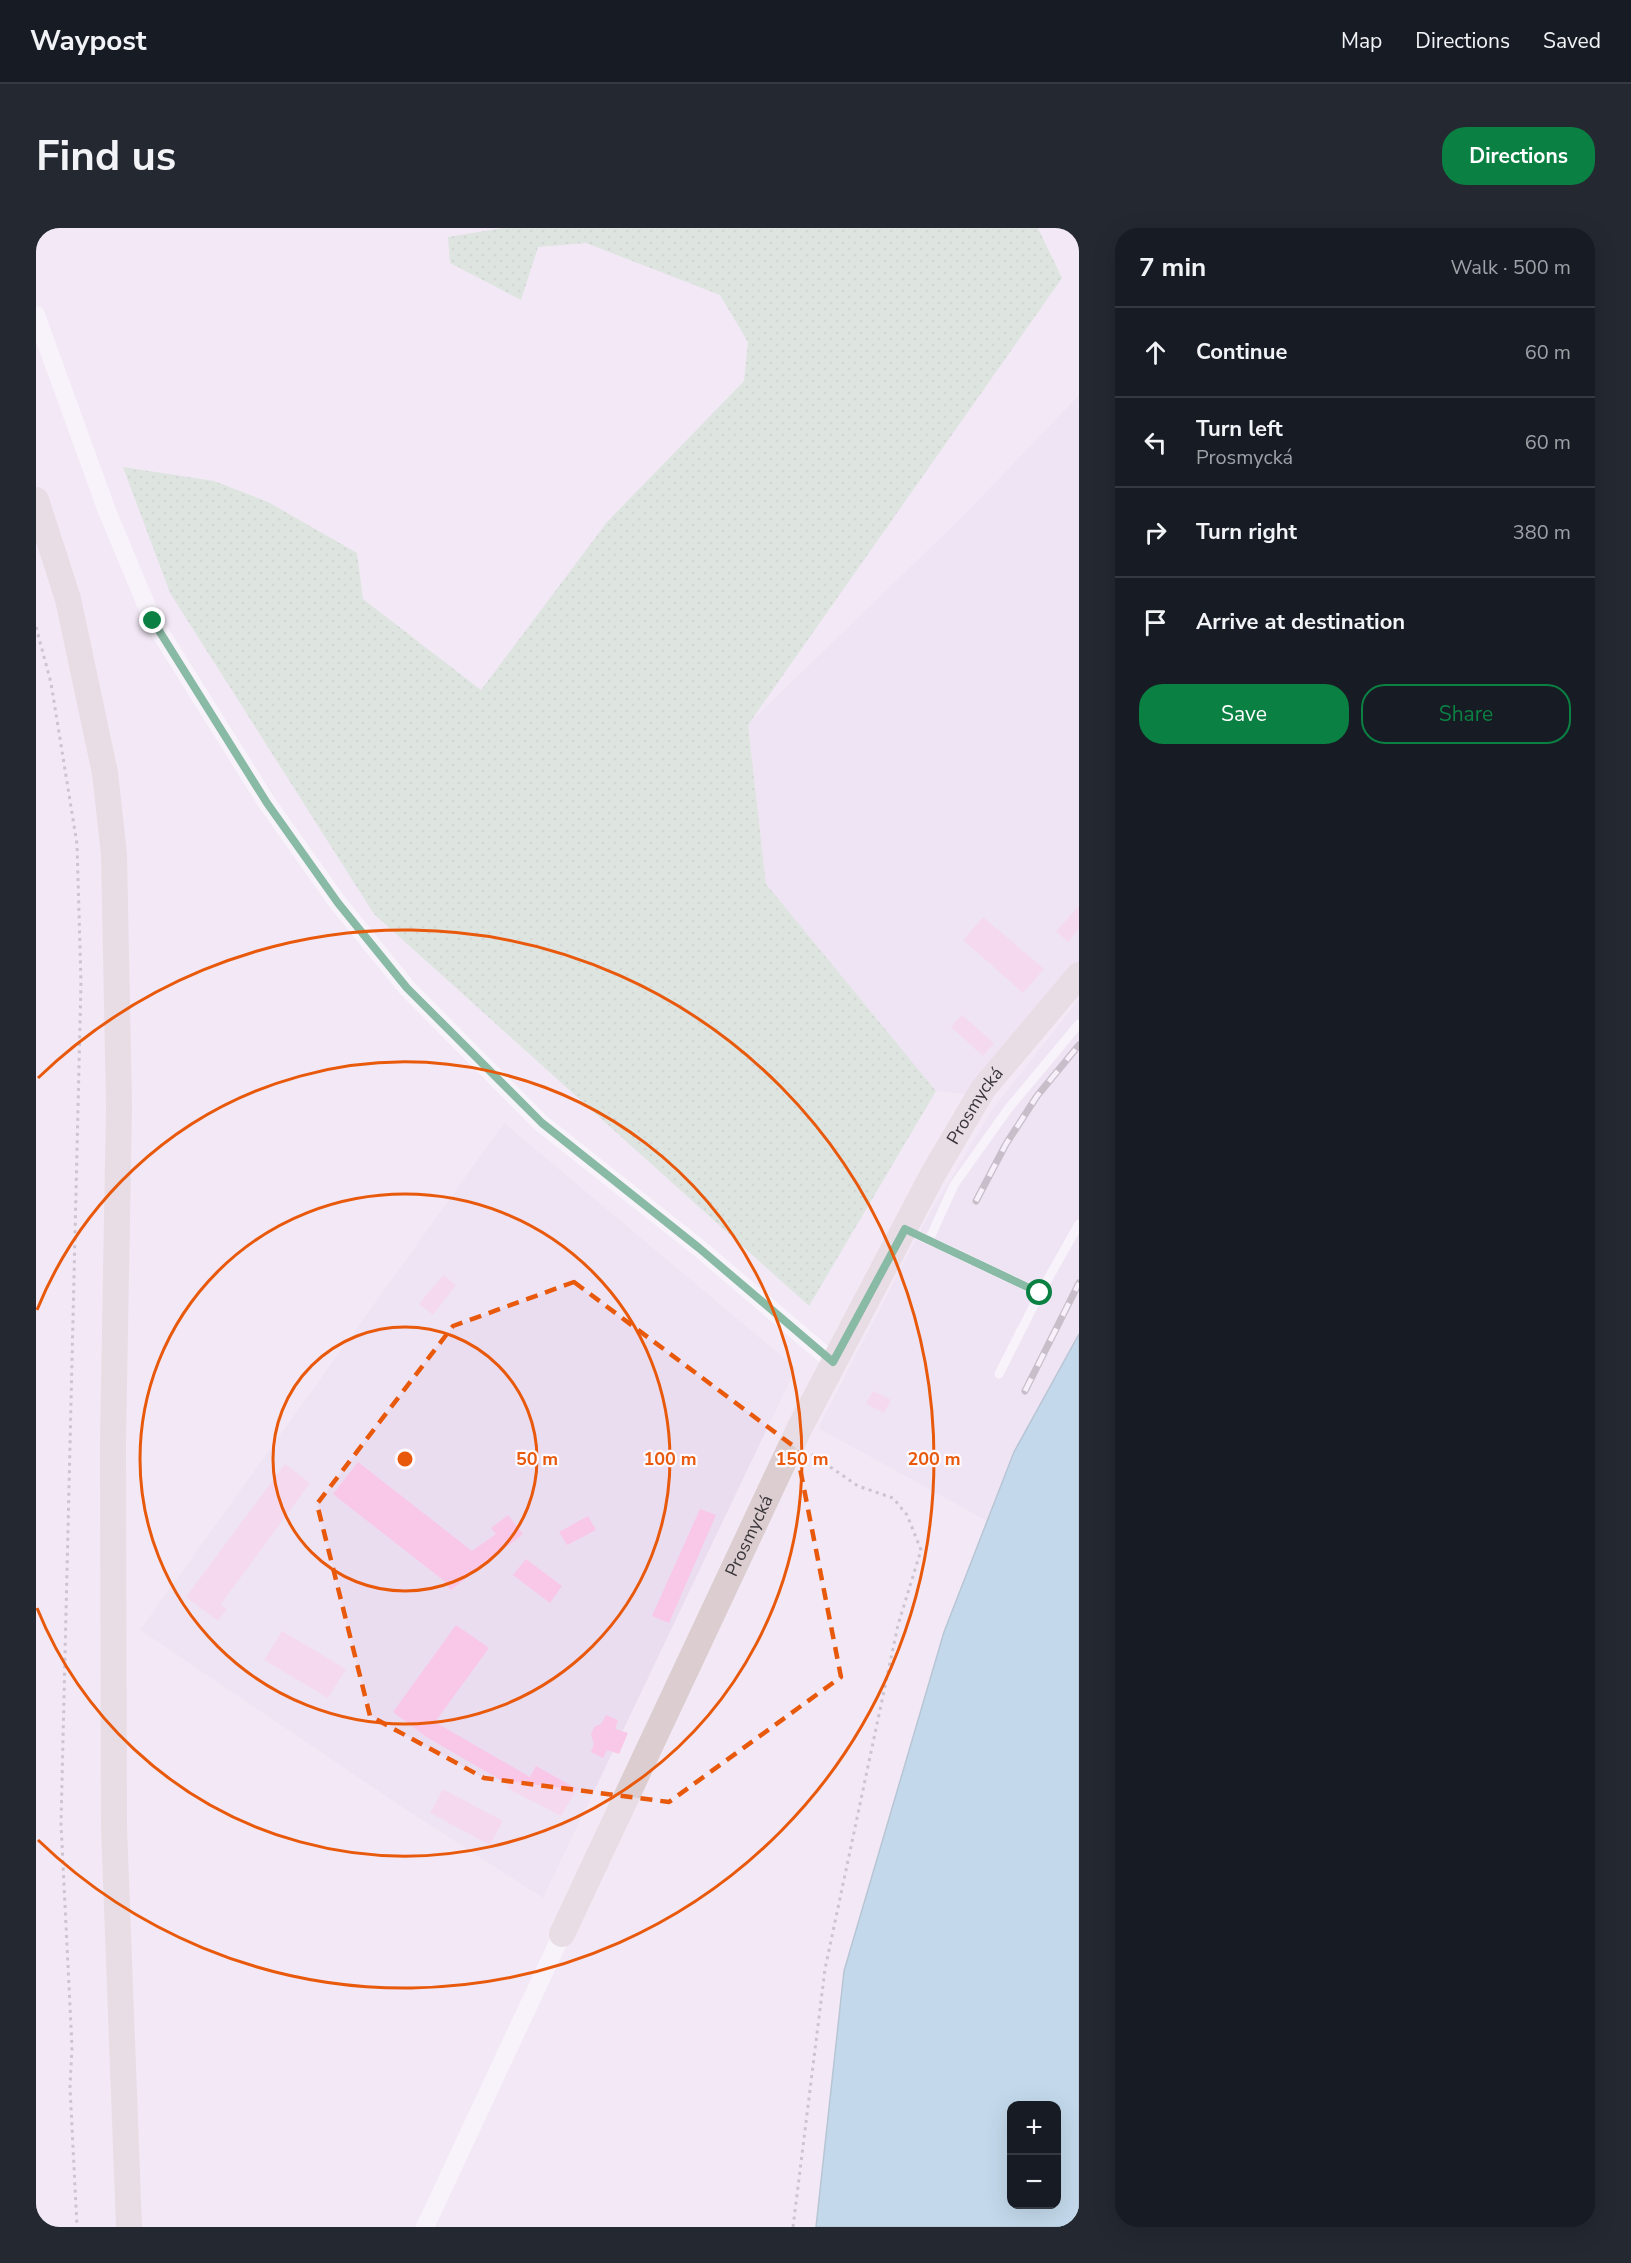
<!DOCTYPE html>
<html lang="en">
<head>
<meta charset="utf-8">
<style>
	:root { --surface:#171b24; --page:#242831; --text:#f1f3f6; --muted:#9ea1a6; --line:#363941; --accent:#0b8043 }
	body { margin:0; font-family:"Nunito Sans",sans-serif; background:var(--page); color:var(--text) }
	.controls { position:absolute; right:18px; bottom:18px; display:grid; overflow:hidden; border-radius:12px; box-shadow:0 6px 24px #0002 }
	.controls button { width:54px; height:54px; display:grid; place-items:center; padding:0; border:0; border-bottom:2px solid var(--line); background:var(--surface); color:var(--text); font:30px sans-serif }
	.stop { position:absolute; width:18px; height:18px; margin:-14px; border:4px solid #0b8043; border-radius:50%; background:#fff }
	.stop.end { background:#0b8043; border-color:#fff; box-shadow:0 2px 6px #0008 }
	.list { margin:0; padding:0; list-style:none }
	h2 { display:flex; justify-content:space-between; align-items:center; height:78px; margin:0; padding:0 24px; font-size:26px }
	h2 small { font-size:20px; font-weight:400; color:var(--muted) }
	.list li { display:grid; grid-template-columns:39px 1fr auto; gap:18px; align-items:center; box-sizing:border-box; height:90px; padding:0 24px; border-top:2px solid var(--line) }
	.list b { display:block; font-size:22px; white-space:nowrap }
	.list p { margin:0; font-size:20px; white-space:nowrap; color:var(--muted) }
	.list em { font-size:20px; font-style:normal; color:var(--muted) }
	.actions { display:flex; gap:12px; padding:18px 24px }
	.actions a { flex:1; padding:14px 0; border:2px solid var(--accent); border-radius:24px; text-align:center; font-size:21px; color:var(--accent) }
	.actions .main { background:var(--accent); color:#fff }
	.icon { flex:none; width:33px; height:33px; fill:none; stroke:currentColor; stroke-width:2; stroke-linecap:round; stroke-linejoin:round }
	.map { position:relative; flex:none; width:1043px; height:1999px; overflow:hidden; border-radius:24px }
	header { display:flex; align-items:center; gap:36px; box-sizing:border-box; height:84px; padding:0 30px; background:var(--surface); border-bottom:2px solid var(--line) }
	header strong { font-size:28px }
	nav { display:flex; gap:33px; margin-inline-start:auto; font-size:21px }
	.intro { display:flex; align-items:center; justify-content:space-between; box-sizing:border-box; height:144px; padding:0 36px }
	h1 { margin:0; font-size:42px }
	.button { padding:15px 27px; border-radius:24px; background:var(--accent); color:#fff; font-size:21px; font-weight:700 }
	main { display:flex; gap:36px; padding:0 36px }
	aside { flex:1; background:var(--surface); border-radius:24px; box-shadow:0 6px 24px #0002 }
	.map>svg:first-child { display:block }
</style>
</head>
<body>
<header>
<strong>Waypost</strong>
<nav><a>Map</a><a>Directions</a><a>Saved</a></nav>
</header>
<div class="intro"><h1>Find us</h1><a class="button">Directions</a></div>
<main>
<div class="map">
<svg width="1043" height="1999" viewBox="0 0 1043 1999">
	<defs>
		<pattern id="grass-dots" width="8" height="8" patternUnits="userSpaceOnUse" patternTransform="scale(1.5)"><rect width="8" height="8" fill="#c5dec5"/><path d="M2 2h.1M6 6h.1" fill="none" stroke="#aabfaa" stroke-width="1.8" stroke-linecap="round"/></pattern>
	</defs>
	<rect width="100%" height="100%" fill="#f3e9f6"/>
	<!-- built -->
	<path fill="#ebddf0" d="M1043 167V734L931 866 900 863 730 656 712 496 928 287Z
		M1043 771V1107L978 1225 951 1293 782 1200 891 990 956 882Z
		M468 895 760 1140 507 1670 366 1579 104 1402Z"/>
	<!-- grass -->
	<path fill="url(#grass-dots)" d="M467 0H1002L1026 50 712 497 730 656 900 863 773 1078 338 686 134 365 87 239 178 253 232 274 321 325 327 371 445 462 571 294 708 153 712 114 684 67 550 15 502 19 485 72 414 35 412 9Z"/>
	<!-- water -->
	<path fill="#8ac5dd" stroke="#729aac" stroke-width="1.5" fill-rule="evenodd" d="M1043 1106V1999H780L808 1743 908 1404 978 1224ZM975 1878H1020V1976H975Z"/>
	<!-- building -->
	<path fill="#f9c7e7" d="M1043 678V701L1032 714 1020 703Z
		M947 689 1008 741 987 765 927 712Z
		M926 787 958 815 947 828 915 799Z
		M407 1047 420 1057 397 1087 383 1076Z
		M837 1163 855 1172 848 1185 830 1176Z
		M322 1234 436 1323 460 1306 455 1300 472 1287 487 1306 415 1362 407 1352 297 1266Z
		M249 1236 274 1255 185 1376 191 1381 182 1393 150 1369Z
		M664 1281 680 1287 633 1395 616 1388Z
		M552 1288 560 1302 531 1317 523 1304Z
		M490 1331 526 1358 514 1375 477 1347Z
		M420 1397 453 1420 399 1494 494 1549 500 1538 541 1561 525 1588 471 1560 473 1557 389 1508 357 1484Z
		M246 1403 310 1441 292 1470 228 1432Z
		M570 1487 582 1492 579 1501 592 1505 583 1526 571 1522 567 1530 555 1524 558 1516 555 1507 558 1499 565 1496Z
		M407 1561 467 1593 454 1617 394 1585Z"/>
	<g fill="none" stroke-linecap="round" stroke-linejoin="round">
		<!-- path -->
		<path stroke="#9f97a1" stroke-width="3" stroke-dasharray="3 4.5" stroke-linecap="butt" d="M0 399 15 455 41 616 45 754 25 1596 36 1819 34 1859 41 1999
			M757 1999 789 1741 862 1397 885 1322 871 1287 857 1270 822 1258 774 1225"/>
		<!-- lane -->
		<path stroke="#fff" stroke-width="9" d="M869 1001 1004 1065
			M893 1012 918 957 972 881 1043 796
			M963 1146 1004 1065 1043 996"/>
		<!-- street -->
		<path stroke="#fff" stroke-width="18" d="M0 87 71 283 117 393 231 575 302 675 371 760 505 895 663 1020 797 1134
			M389 1999 526 1706"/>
		<!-- secondary -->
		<g stroke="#dcced0" stroke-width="26">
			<path d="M0 272 32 371 69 545 78 626 83 878 77 1215 78 1599 93 1999"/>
			<path id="s1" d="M526 1706 764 1199 897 946 947 861 1043 747"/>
		</g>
		<defs>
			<path id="rail" d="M940 973 970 916 1001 868 1043 817
				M989 1163 1043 1055"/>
		</defs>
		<!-- rail casing -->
		<use href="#rail" stroke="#928b94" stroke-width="7"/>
		<!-- rail -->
		<use href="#rail" stroke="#fdf9fe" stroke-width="4.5" stroke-dasharray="14" stroke-linecap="butt"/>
	</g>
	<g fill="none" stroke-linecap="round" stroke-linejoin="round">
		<!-- route -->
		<path stroke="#0b8043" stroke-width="8" d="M117 393 231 575 302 675 371 760 506 895 663 1020 797 1134 869 1001 1004 1065"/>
	</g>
	<!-- marked area -->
	<path d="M0 0H1043V1999H0ZM538 1054 760 1220 805 1449 633 1574 448 1550 334 1488 281 1276 417 1098Z" fill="#f3e9f6" fill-opacity=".55" fill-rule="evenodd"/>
	<path fill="none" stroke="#e8590c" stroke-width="4.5" stroke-dasharray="12 8" stroke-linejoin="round" d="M538 1054 760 1220 805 1449 633 1574 448 1550 334 1488 281 1276 417 1098Z"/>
	<!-- distance rings -->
	<g fill="none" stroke="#e8590c" stroke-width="3">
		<circle cx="369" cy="1231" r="132"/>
		<circle cx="369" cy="1231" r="265"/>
		<path d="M1 1082A397 397 0 1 1 1 1380"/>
		<path d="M2 850A529 529 0 1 1 2 1612"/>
	</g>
	<g text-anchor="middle" stroke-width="4.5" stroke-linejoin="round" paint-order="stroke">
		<!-- street labels -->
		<g font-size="18" fill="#3a363b" stroke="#fdf9fe">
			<text dy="6" stroke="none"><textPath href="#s1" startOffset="926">Prosmycká</textPath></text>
			<text dy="6" stroke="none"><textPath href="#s1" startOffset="440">Prosmycká</textPath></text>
		</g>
	</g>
	<circle cx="369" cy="1231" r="9" fill="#e8590c" stroke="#fdf9fe" stroke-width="3"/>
	<g font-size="18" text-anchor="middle" font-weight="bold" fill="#e8590c" stroke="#fdf9fe" stroke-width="4.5" stroke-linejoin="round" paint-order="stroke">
		<text x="501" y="1237">50 m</text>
		<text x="634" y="1237">100 m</text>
		<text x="766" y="1237">150 m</text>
		<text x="898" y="1237">200 m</text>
	</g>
</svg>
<div class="controls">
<button>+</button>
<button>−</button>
</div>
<div class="stop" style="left:1004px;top:1065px"></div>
<div class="stop end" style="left:117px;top:393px"></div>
</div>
<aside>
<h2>7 min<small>Walk · 500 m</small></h2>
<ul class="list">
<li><svg class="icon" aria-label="ahead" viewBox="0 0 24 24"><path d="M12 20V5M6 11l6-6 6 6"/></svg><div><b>Continue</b></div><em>60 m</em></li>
<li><svg class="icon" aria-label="left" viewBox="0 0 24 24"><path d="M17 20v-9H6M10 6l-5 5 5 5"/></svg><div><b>Turn left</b><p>Prosmycká</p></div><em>60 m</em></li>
<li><svg class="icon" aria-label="right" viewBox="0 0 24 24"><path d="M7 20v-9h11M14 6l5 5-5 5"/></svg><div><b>Turn right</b></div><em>380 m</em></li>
<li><svg class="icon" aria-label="arrive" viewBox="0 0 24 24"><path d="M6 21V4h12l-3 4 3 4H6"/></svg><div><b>Arrive at destination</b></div></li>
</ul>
<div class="actions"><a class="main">Save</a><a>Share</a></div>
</aside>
</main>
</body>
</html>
